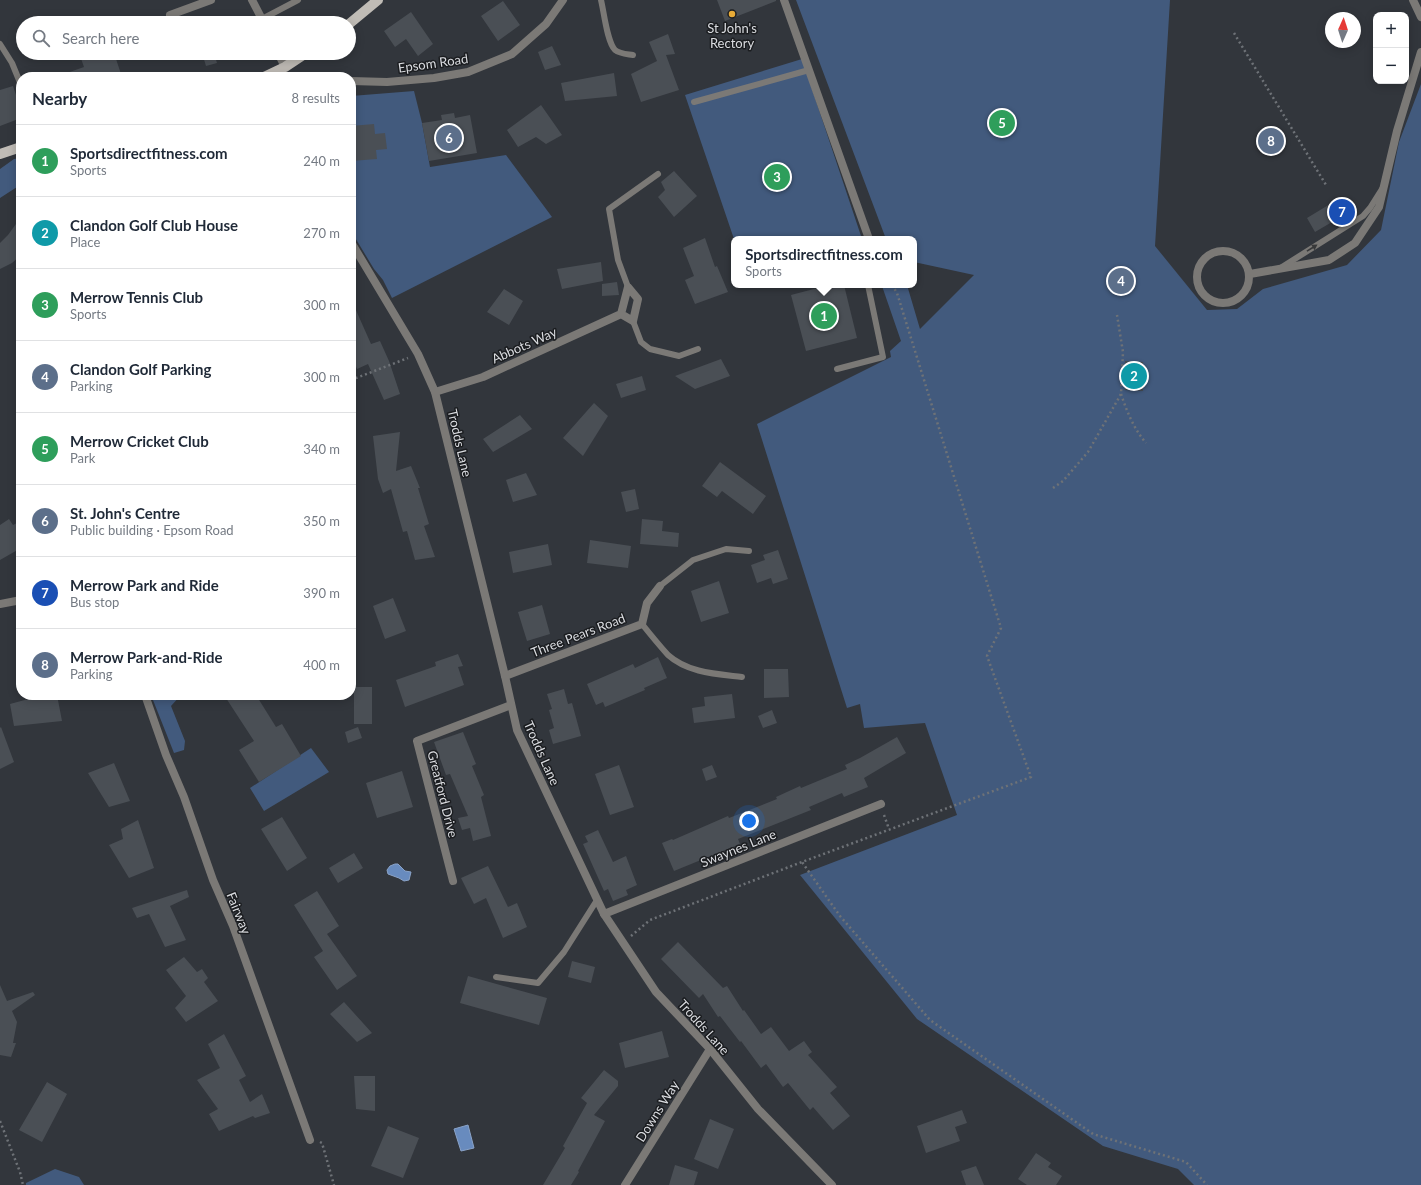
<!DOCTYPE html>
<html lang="en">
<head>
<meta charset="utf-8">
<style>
	:root { --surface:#fff; --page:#f6f6f7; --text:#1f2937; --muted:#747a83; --line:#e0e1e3; --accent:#111827 }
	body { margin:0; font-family:Lato,sans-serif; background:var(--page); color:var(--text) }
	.controls { position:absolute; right:12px; top:12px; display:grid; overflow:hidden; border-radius:8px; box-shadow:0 2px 10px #0003 }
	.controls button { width:36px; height:36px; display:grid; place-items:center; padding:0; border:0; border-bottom:1px solid var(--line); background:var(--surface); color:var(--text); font:20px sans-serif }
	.compass { position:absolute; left:1325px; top:12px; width:36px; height:36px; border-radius:50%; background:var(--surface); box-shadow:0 2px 10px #0003; rotate:3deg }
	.you { position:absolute; left:749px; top:821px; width:14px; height:14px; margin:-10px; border:3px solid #fff; border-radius:50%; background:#1a73e8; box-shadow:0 0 0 6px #1a73e833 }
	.badge { display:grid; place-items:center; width:26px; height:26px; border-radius:50%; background:var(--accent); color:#fff; font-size:13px; font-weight:700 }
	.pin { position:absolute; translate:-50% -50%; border:2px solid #fff; box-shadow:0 1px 4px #0006 }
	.popup { position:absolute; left:731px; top:236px; width:186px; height:52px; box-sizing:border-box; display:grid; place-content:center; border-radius:8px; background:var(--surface); filter:drop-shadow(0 1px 3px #0005); font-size:13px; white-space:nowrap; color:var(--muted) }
	.popup b { font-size:15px; color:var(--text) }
	.popup::after { content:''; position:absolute; left:50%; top:100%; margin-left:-8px; border:8px solid transparent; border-top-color:var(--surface) }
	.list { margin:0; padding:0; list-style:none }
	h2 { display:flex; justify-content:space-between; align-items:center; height:52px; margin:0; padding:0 16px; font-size:17px }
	h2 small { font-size:13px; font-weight:400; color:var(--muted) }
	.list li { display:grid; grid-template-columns:26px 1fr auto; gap:12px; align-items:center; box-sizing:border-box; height:72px; padding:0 16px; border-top:1px solid var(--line) }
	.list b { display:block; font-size:15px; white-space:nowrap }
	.list p { margin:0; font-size:13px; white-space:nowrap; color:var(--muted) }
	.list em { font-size:13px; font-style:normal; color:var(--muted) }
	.icon { flex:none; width:22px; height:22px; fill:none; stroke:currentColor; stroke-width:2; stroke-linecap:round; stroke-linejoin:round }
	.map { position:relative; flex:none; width:1421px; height:1185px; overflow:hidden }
	.search { position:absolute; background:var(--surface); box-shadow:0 2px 10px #0003; left:16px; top:16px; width:340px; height:44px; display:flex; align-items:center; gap:10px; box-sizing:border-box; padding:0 14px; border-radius:22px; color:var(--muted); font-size:15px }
	.panel { position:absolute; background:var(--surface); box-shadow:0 2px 10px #0003; left:16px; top:72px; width:340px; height:628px; border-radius:16px }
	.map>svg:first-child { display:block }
</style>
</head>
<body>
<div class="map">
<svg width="1421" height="1185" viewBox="0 0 1421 1185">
	<rect width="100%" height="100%" fill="#32363c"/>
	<!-- green -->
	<path fill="#425a7d" d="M796 0H1170L1155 246 1207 310 1237 309 1263 289 1347 265 1381 230 1399 142 1421 84V1185H1194L1178 1169 1103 1146 917 1019 800 875 957 815 925 723 864 728 860 704 847 708 757 424 891 357 890 351 901 341 882 286 907 285 920 329 974 275 914 262V239H886Z
		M802 59 862 239H734L685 95Z
		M414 91 422 123 430 167 506 155 552 217 392 298 383 280 374 269 351 231V96Z
		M21 158V188L17 187 0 198V169L14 159Z
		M151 695H181L171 706 185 741 184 750 174 753Z
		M311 748 329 772 264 811 250 788Z
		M55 1169 79 1177 84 1185H26V1183Z"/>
	<!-- water -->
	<path fill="#688bbe" stroke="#8aa3c8" d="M395 864H398L405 871 411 872 409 880 404 881 399 878 388 874 387 870 390 866Z
		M468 1125 474 1148 461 1151 454 1129Z"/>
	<!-- building -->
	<path fill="#4a4f55" d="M717 0H776V1L725 21Z
		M503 1 520 25 498 41 481 16Z
		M411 12 433 44 418 56 406 39 395 47 384 31Z
		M668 34 675 54 666 55 679 90 641 102 631 74 657 61 649 42Z
		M552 46 561 65 545 70 538 52Z
		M79 53H114L122 77H61V75L84 67Z
		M202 53H214L217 63 206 66Z
		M614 73 617 96 565 101 561 83Z
		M13 86 21 110V118L0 126V90Z
		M541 105 562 135 546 144 536 137 518 147 507 130Z
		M454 113 455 118 470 115 477 153 429 161 422 123 442 120 441 115Z
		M374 124 375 134 385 133 387 149 376 150 377 159 351 161V126Z
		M674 171 697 196 674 217 658 197 665 190 661 182Z
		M1335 201 1344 215 1315 232 1307 218Z
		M21 217V255L12 263 0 269V243L8 235Z
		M705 238 715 267 717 266 728 292 695 304 685 280 694 276 683 248Z
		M601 262 603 281 562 289 557 269Z
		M617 282 619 295 602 296V284Z
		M829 285H844L857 338 806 351 791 295Z
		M504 289 523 301 509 325 487 312Z
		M351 299 371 344 380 341 389 361 400 394 384 400 368 364 357 369 351 355Z
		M721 359 730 376 695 389 675 376Z
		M1125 361 1143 362V391L1125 390Z
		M642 376 646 390 621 398 616 384Z
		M594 403 608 416 583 456 563 438Z
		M520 415 532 429 493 452 483 439Z
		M400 432 396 471 411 466 420 488H418L429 524 424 526 435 557 415 560 407 531 403 532 391 489 383 493 378 479 373 436Z
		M720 462 766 496 753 514 722 491 717 497 702 486Z
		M526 473 537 495 513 502 506 480Z
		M635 489 639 509 626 512 621 492Z
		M9 519 13 525 17 523 21 530V548L0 560V525Z
		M642 519 663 521 662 531 679 533 678 547 640 544Z
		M590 540 631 546 628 568 587 563Z
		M548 544 552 565 513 573 509 552Z
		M778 550 788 579 773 584 771 578 757 583 751 565 765 560 763 555Z
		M719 581 729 613 701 622 691 591Z
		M393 598 406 631 385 639 373 606Z
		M542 605 550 634 527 641 518 612Z
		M458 654 463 666 458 667 464 685 405 707 396 680 436 666 435 662Z
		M658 657 667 678 644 688 645 690 605 707 603 702 596 705 587 684 633 664 635 668Z
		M764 669H788L789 697 764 698Z
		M354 687H372V724H354Z
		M564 689 568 704 572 703 581 736 553 744 549 730 554 728 549 710 552 709 547 694Z
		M732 694 735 718 694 723 692 708 705 706 704 697Z
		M43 695H57L62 721 14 726 10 704Z
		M224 695H256L276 727 282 724 301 756 259 782 239 750 254 741Z
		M772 710 777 723 763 728 758 716Z
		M1 727 14 762 0 769V728Z
		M358 727 362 738 348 743 345 732Z
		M463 732 476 764 472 766 484 795 481 797 491 836 473 841 470 828 462 830 458 818 468 816 450 774 446 775 434 742Z
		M897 737 906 753 864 778 868 787 844 797 842 793 809 807 811 810 738 839 740 844 674 871 662 843 672 839 673 840 728 816 729 818 777 799 776 797 800 786 801 788 847 769 845 765 860 758Z
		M114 763 130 801 109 807 88 773Z
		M619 765 634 807 610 815 595 774Z
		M712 765 717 777 706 781 702 769Z
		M402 771 413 807 377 818 366 783Z
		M282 817 307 858 287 871 261 829Z
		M138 820 154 868 129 878 109 845 123 839 121 829Z
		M598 830 613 862 626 856 637 885 626 890 628 895 613 901 608 889 604 891 583 844 588 842 585 836Z
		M354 853 363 868 338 883 329 868Z
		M488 866 508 907 517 903 527 927 503 938 486 898 474 904 461 878Z
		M187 890 189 897 170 906 186 940 165 947 149 914 137 918 132 908Z
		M317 891 339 926 327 934 357 976 337 990 314 957 323 951 294 905Z
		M678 942 723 988 727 986 743 1011 744 1010 761 1034 771 1027 789 1051 804 1041 812 1052 808 1055 837 1087 830 1093 850 1116 833 1130 813 1107 810 1110 788 1083 783 1087 766 1064 761 1068 741 1041 740 1042 720 1016 718 1017 703 994 699 998 661 959Z
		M184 957 197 972 202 969 208 978 204 982 218 1001 186 1022 175 1008 186 996 166 970Z
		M572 961 595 967 591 983 568 977Z
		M468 976 547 998 539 1025 460 1003Z
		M0 985 7 1001 33 992 35 995 12 1011 17 1022 13 1043H16L11 1057 0 1055Z
		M344 1002 372 1033 357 1042 330 1014Z
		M662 1031 669 1057 625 1068 619 1043Z
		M224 1034 246 1076 239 1080 250 1102 262 1094 270 1113 255 1118 253 1116 219 1131 209 1114 218 1109 197 1080 220 1068 208 1044Z
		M604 1070 618 1081V1086L594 1115 605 1121 578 1171 579 1172 571 1185H543L565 1148 563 1146 587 1103 581 1098Z
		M354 1076H375V1111L356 1109Z
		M47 1082 67 1094 42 1142 19 1130Z
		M962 1110 967 1123 955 1127 960 1141 926 1153 917 1126Z
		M710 1119 734 1129 718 1169 694 1159Z
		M388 1126 419 1138 403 1178 371 1166Z
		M1036 1153 1051 1163 1048 1167 1062 1176 1056 1185H1027L1018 1179Z
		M675 1165 698 1172 694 1185H669Z
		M976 1166 984 1185H966L961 1171Z"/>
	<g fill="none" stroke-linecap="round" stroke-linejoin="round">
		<!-- path -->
		<path stroke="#6e7277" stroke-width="2.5" stroke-dasharray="2 3" stroke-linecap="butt" d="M1234 33 1326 185
			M892 285 897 293 1001 628 987 656 1031 777 802 862 840 916 930 1020 1093 1134 1186 1162 1207 1185
			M351 380 408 358
			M1121 394C1127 412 1134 429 1146 443
			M1053 488 1063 481 1088 452 1121 394 1123 352 1117 315
			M884 815 889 829
			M631 936 650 920 802 862
			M0 1121 20 1172 23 1185
			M320 1142 322 1143 334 1185"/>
		<!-- service -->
		<path stroke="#7b7976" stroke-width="6" d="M601 0C604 12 607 42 615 50 620 54 627 54 633 55
			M262 19 298 0
			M0 44 12 63 21 85
			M694 102 809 70
			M1282 267 1363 216 1370 208 1382 189
			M628 287 618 260 609 209 658 174
			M633 321 641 342 650 349 679 356 698 349
			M837 369 883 357 868 285
			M660 586 693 560 726 549 749 551
			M642 624C650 634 659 645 668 655 688 673 717 674 742 677
			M496 977 538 983 564 952 597 900"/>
		<!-- minor -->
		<path stroke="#7b7976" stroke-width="8" d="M252 0 264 23
			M784 0 869 239
			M1413 0 1421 17
			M170 15 211 0
			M278 53 285 67
			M1197 277a26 26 0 1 1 52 0a26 26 0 1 1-52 0Z
			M1250 274 1329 260 1355 243 1379 207 1397 131 1421 52
			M435 392 483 377 621 314 628 287 638 299 633 321 621 314
			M0 604 21 600
			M505 676 642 624 647 603 660 586
			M145 695 166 755 184 797 213 880 233 926 310 1140
			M453 881 417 741 511 705
			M604 914 881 804
			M625 1185 710 1049"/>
		<!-- tertiary -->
		<path stroke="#7b7976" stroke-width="8" d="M351 81 387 82 434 78 468 72 512 54 546 24 563 0
			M351 242 418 354 435 392 505 676 517 730 604 914 656 992 710 1049 758 1109 832 1185"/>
		<!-- primary -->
		<path stroke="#c0bcb6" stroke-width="10" d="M349 24 378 0
			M264 77 285 67 306 53
			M0 154 21 147"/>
	</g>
	<!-- one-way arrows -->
	<defs><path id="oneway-solid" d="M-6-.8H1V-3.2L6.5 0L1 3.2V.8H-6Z"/></defs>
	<use fill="#38393a" href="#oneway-solid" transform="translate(1312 248) rotate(-32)"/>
	<!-- markers -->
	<circle fill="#e8ab37" stroke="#1b1d20" stroke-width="1.5" cx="732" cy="14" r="4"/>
	<g text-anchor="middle" stroke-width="3" stroke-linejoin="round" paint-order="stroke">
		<!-- poi labels -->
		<g font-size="13" fill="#dadce0" stroke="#1b1d20">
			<text x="732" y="33">St John's<tspan x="732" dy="15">Rectory</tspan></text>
		</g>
		<!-- street labels -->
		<g font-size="13" fill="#dadce0" stroke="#1b1d20">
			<text transform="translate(433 63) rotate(-8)" y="5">Epsom Road</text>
			<text transform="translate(524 345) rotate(-24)" y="5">Abbots Way</text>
			<text transform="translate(460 443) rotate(77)" y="5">Trodds Lane</text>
			<text transform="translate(578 635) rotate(-21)" y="5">Three Pears Road</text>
			<text transform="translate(542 753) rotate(66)" y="5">Trodds Lane</text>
			<text transform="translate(443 794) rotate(76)" y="5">Greatford Drive</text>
			<text transform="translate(738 848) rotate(-22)" y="5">Swaynes Lane</text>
			<text transform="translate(239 913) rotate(68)" y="5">Fairway</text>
			<text transform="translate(704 1027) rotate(48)" y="5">Trodds Lane</text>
			<text transform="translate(657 1111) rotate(-58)" y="5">Downs Way</text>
		</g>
	</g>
</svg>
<div class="controls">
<button>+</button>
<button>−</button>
</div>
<svg class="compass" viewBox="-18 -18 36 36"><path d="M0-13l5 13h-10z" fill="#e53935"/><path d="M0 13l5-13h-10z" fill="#747a83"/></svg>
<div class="you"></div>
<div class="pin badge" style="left:824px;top:316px;background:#2e9e5b">1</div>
<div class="popup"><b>Sportsdirectfitness.com</b>Sports</div>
<div class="pin badge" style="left:1134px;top:376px;background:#0f9aa8">2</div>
<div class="pin badge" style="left:777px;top:177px;background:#2e9e5b">3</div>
<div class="pin badge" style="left:1121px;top:281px;background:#5c6f8a">4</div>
<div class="pin badge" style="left:1002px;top:123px;background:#2e9e5b">5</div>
<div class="pin badge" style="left:449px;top:138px;background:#5c6f8a">6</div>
<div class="pin badge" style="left:1342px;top:212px;background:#1a4fb4">7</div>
<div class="pin badge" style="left:1271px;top:141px;background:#5c6f8a">8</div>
<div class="search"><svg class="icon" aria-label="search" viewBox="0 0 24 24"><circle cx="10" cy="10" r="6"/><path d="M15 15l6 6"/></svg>Search here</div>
<section class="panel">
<h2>Nearby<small>8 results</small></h2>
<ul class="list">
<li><span class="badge" style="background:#2e9e5b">1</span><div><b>Sportsdirectfitness.com</b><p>Sports</p></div><em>240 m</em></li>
<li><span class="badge" style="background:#0f9aa8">2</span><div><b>Clandon Golf Club House</b><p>Place</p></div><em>270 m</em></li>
<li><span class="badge" style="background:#2e9e5b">3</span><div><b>Merrow Tennis Club</b><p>Sports</p></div><em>300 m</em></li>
<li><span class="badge" style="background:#5c6f8a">4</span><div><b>Clandon Golf Parking</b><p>Parking</p></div><em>300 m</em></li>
<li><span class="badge" style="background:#2e9e5b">5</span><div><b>Merrow Cricket Club</b><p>Park</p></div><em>340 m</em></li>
<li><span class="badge" style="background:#5c6f8a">6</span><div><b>St. John's Centre</b><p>Public building · Epsom Road</p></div><em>350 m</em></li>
<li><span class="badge" style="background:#1a4fb4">7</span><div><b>Merrow Park and Ride</b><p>Bus stop</p></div><em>390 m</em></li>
<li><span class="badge" style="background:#5c6f8a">8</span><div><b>Merrow Park-and-Ride</b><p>Parking</p></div><em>400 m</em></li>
</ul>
</section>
</div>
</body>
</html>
